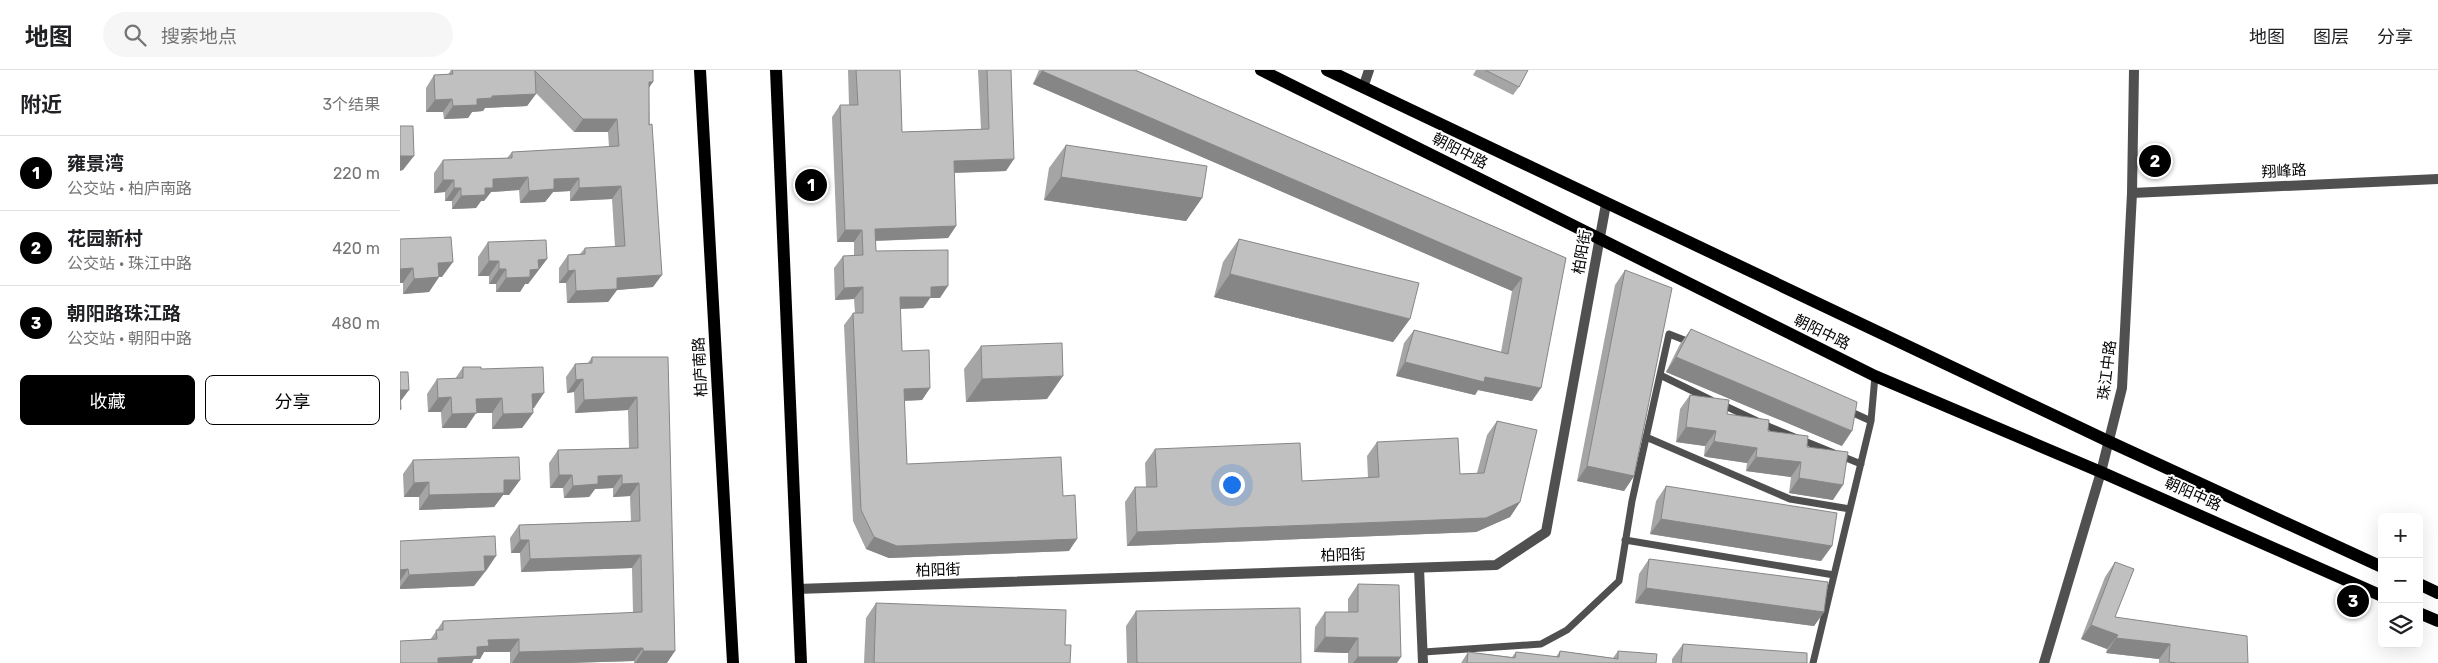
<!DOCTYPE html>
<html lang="zh">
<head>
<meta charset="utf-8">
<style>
	:root { --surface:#fff; --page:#f6f6f6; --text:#202124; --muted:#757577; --line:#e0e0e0; --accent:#000 }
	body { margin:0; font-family:Rubik,"Noto Sans SC",sans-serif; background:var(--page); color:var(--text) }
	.controls { position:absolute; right:15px; bottom:15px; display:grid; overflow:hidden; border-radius:8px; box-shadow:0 5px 20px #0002 }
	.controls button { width:45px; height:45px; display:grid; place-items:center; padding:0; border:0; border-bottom:1px solid var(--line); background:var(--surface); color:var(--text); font:25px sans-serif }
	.you { position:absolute; left:831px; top:414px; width:18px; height:18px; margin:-12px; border:4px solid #fff; border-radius:50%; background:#1a73e8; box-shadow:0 0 0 8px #1a73e833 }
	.badge { display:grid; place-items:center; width:32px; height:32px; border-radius:50%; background:var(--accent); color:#fff; font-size:16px; font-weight:700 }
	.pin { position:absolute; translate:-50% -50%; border:2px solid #fff; box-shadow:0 1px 5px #0006 }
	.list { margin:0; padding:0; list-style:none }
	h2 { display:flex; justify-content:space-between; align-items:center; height:65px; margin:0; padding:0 20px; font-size:21px }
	h2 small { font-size:16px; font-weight:400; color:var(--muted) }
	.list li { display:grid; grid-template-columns:32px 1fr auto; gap:15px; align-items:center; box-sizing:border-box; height:75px; padding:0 20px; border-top:1px solid var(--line) }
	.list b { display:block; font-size:19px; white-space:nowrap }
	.list p { margin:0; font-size:16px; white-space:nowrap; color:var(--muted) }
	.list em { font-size:16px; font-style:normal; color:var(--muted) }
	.actions { display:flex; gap:10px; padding:15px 20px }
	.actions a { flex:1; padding:11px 0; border:1px solid var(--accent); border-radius:8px; text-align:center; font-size:18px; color:var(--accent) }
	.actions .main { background:var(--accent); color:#fff }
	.icon { flex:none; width:28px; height:28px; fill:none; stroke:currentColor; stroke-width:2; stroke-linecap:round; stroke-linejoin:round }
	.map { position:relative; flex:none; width:2038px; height:593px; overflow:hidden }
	header { display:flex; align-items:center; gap:30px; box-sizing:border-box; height:70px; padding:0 25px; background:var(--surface); border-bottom:1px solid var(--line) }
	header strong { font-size:24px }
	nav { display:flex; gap:28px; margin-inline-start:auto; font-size:18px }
	.search { width:350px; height:45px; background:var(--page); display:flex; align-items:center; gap:12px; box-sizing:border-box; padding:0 18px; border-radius:28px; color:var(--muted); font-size:19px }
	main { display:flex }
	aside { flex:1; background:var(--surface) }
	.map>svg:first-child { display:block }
</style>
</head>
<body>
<header>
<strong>地图</strong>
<div class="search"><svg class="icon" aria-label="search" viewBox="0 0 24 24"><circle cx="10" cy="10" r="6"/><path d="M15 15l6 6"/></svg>搜索地点</div>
<nav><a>地图</a><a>图层</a><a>分享</a></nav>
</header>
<main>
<aside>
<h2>附近<small>3个结果</small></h2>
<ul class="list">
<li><span class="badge">1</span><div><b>雍景湾</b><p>公交站 · 柏庐南路</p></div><em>220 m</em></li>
<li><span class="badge">2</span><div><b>花园新村</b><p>公交站 · 珠江中路</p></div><em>420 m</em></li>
<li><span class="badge">3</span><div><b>朝阳路珠江路</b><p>公交站 · 朝阳中路</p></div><em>480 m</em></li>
</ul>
<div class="actions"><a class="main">收藏</a><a>分享</a></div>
</aside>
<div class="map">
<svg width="2038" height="593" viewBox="0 0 2038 593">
	<rect width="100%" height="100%" fill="#fff"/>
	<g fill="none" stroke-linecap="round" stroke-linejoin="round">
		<!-- service -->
		<path stroke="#505050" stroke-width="7" d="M1260 305 1311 330
			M1321 334 1370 357 1461 394
			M1449 341 1471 351
			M1246 367 1390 429 1450 439
			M1225 470 1434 505
			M1024 582 1141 574 1167 560 1219 511 1232 431 1269 264 1292 273
			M1413 593 1471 351 1475 306"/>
		<!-- minor -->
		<path stroke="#505050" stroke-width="10" d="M963 18 969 0
			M1732 123 2038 109
			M1019 498 1023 593"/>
		<!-- tertiary -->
		<path stroke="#505050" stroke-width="10" d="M397 519 1096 495 1146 462 1206 134
			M1644 593 1701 402 1722 318 1732 123 1734 0"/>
		<!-- primary -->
		<path stroke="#000" stroke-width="12" d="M300 0 333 593
			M376 0 401 593
			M861 0 1475 306 1701 402 1982 526
			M927 0 1710 372 1982 497
			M2019 514 2038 523
			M2019 543 2038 551"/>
	</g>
	<!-- wall -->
	<path fill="#a5a5a5" d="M51 0H253L249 18 253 217 217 220 208 232 167 233 166 213H159V198L168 185 180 184 185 178 215 177 212 129 170 131V121L153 122 145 132 120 133 119 120 91 122 84 131H81L76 138 52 139V131H45V122L34 123V103L43 90 107 88 112 82 209 77 208 62H174L136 23 127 36 85 38 83 41 72 42 68 48 44 49 43 42H26V18L34 5H48Z
		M448 0H500L502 62 581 59 578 0H611L606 101 554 103 556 156 548 168 475 171 476 181 540 228H530L523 238 500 239 502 281 530 318 522 330 504 331 507 394 663 426 669 481 489 488 466 479 453 451 444 255 453 243H455L454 229 435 230 434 198 443 186H454V172H437L432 47 440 35H449Z
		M639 0H735L1166 188 1132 331 1078 320 1075 325 996 306 1004 273 1014 260 1101 282 1112 221 633 14Z
		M1076 0H1128L1119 17 1113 25 1073 5Z
		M666 75 802 128 786 151 644 130 649 98Z
		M0 169 42 207H39L29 222 3 224V213H0Z
		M839 169 1010 249 993 272 814 227 823 192Z
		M88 172 147 189 128 214H125L120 222H96V214H89V206H78V187Z
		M1225 200 1234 406 1224 421 1177 411 1215 215Z
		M1291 259 1442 376 1266 302 1280 274Z
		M581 276 647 329 566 332 564 299Z
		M192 287H268L267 593H234V591L168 593H110V582H84L80 589H74L30 570 43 551 233 543 232 498 121 502 120 483H111L110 468 119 455 231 451 230 426 213 427V418L195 419 189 427 164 428 163 418H150L149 393 158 380 229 378 228 340 175 343 174 322 167 323 166 307 175 294 188 293Z
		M63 297 81 299 134 338H133V343L122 358 92 359V343H76L66 358H42L41 342H28L27 324 37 309H55Z
		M1290 325 1327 344 1407 377 1433 430 1389 423 1391 407 1346 401 1347 393 1307 387 1304 386 1305 376 1276 372 1280 339Z
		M1097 351 1120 432 1110 447 1076 462 727 476 725 432 735 417H746L745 393 755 379 902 411 968 408 967 386 977 372 1060 404 1077 403 1087 365Z
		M13 390 120 410 109 425H103L94 437 19 440V427H4L3 404Z
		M1266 416 1432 476 1421 491 1250 464 1256 431Z
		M0 471 86 501 74 516 0 519Z
		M1249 489 1424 542 1414 556 1235 533 1239 504Z
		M1715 492V547L1848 593H1759V589L1706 583 1707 579 1681 569 1705 507Z
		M958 514 997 593H948V583L914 582 915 557 925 542H948V529Z
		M476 533 665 575 670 593H464L466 548Z
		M736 541 901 593H727L726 556Z
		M1283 574 1407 593H1272V589Z
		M1160 581 1213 588 1218 581 1256 593H1061L1068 582 1112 587 1116 582 1156 587Z"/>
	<!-- shaded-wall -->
	<path fill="#868686" d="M642 1 1122 208 1112 221 633 14Z
		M249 12H253L244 25Z
		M136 24 127 36 85 38 83 41 72 42 68 48 44 49 53 36 77 29 92 26Z
		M52 29 43 42H26L35 30Z
		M183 49H217L208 62H174Z
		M0 86H14L3 100 0 101Z
		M614 89 606 101 545 103 554 91Z
		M128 107 119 120 91 122 84 131H81L76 138 52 139 61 126 85 118 93 109Z
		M661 107 802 128 786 151 644 130Z
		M179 108 170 121 153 122 145 132 120 133 129 121 154 109Z
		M43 110H54L45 122 34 123Z
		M221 116 212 129 170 131 179 118Z
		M54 118H61L52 131H45Z
		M556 156 548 168 467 171 475 159Z
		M445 160H462L454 172H437Z
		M147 189 128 214H125L120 222H96L106 208 138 190Z
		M89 191H99L89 206H78Z
		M53 192 42 207H39L29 222 3 224 14 209 38 193Z
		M13 198 3 213H0V199Z
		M99 199H106L96 214H89Z
		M175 200 166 213H159L168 201Z
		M830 204 1010 249 993 272 814 227Z
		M262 205 253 217 217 220 208 232 167 233 176 221 217 208Z
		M548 216 540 228H530L523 238 492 239 500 227 531 217Z
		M463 217 454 229 435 230 444 218Z
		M1276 287 1452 361 1442 376 1266 302Z
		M1005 292 1085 307 1141 318 1132 331 1078 320 1075 325 996 306Z
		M663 306 647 329 566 332 582 309Z
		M183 309 174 322 167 323 176 310Z
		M530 318 522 330 496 331 504 319Z
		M0 320H9L0 332Z
		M144 323 134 338H122L132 324Z
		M51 327 41 342H28L38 328Z
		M237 327 228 340 175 343 184 330Z
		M102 328 92 343H76L66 358H42L52 344 76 329Z
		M133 343 122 358 92 359 103 344Z
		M1286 357 1316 361 1305 376 1276 372Z
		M1314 371 1357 378 1347 393 1307 387 1304 386Z
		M1356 387 1401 392 1391 407 1346 401Z
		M1187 396 1234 406 1224 421 1177 411Z
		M159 405H172L163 418H150Z
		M222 405 213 418 195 419 189 427 164 428 173 416 198 406Z
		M1399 408 1443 415 1433 430 1389 423Z
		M104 410H120L109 425H103L94 437 19 440 29 425Z
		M29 412 19 427H4L14 413Z
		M239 413 230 426 213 427 222 414Z
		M1120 432 1110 447 1076 462 727 476 737 462Z
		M1261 449 1432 476 1421 491 1250 464Z
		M474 467 677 469 669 481 489 488 466 479Z
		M120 470H129L120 483H111Z
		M241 485 232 498 121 502 130 489Z
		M84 486H96L86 501H74Z
		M8 499 0 511V500Z
		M85 501 74 516 0 519V517L9 505Z
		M1246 518 1424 542 1414 556 1235 533Z
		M1691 555 1718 565 1707 579 1681 569Z
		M925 567 958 568 948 583 914 582Z
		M1716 568 1770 574 1759 589 1706 583Z
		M119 569 110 582H84L80 589H74L72 593H34L38 588 77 577 88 570Z
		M243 578 234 591 168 593H112L119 582Z
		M243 581H275L267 593H235Z
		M958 587H1001L997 593H953Z"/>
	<!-- building -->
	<path fill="#c0c0c0" stroke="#868686" d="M52 0H253V12H249V55L252 54 262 205 217 208V219L176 221 175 200 168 201V185L185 184V178L225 176 221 116 179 118V108L154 109V119L129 121 128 107 93 109V118H85V125L61 126V118H54V110H43V90L112 88V82L219 76 217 49H183L135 1 136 24 92 26V28L77 29V35L53 36 52 29 35 30 34 5 53 4Z
		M456 0H500L502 62 589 59 587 0H611L614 89 554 91 556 156 475 159 476 181 548 180V216L531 217V227H500L502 281 529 280 530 318 504 319 507 394 661 387 663 426 675 425 677 469 497 476 474 467 461 440 453 243H463V217L444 218 443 186 463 185 462 160H445L440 35H458Z
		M643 0H735L1166 188 1141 318 1085 307 1084 312 1005 292 1014 260 1108 284 1122 208 642 1Z
		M1085 0H1128L1119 17Z
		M0 56H13L14 86H0Z
		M666 75 807 96 802 128 661 107Z
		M51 167 53 192 38 193 39 207 14 209 13 198 0 199V169Z
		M839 169 1019 213 1010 249 830 204Z
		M146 170 147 189 138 190 139 199 130 200V207L106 208V199H99V191H89L88 172Z
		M1225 200 1272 218 1234 406 1187 396Z
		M1291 259 1457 332 1452 361 1276 287Z
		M662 273 663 306 582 309 581 276Z
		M192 287H268L275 581H243V578L119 582V569L88 570 89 576 77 577V586L38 588V593H0V571L37 569 36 560H43V551L242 542 241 485 130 489 129 470H120L119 455 240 451 239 413 222 414V405L198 406V414L173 416 172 405H159L158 380 238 378 237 327 184 330 183 309 176 310 175 294 192 293Z
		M63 297H81V299L143 297 144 323 132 324 133 343 103 344 102 328 76 329 77 343 52 344 51 327 38 328 37 309 63 308Z
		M0 302H8L9 320H0L1 339 0 340Z
		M1290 325 1329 330 1327 344 1369 350 1368 361 1408 366 1407 377 1448 382 1443 415 1399 408 1401 392 1356 387 1357 378 1317 372 1314 371 1316 361 1286 357Z
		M1097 351 1137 360 1120 432 1086 448 737 462 735 417H757L755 379 900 373 902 411 979 407 977 372 1058 368 1060 404 1084 403Z
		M119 387 120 410H104V423L29 425V412L14 413 13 390Z
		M1266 416 1437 443 1432 476 1261 449Z
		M95 466 96 486H84L85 501 9 505 8 499 0 500V471Z
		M1249 489 1428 512 1424 542 1246 518Z
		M1715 492 1734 499 1715 547 1847 566 1848 593H1777L1769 592 1770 574 1716 568 1718 565 1691 555Z
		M958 514 999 515 1001 587H958V568L925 567V542H958Z
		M476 533 666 540 665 575H671L670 593H474Z
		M900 538 901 593H737L736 541Z
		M1283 574 1407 583V593H1281Z
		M1160 581 1218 589V581L1257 584 1256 593H1067L1068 582 1115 588 1116 582 1159 587Z"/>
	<g text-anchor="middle" stroke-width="4" stroke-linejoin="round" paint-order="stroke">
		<!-- street labels -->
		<g font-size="15" fill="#000" stroke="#fff">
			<text transform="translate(1060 81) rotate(27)" y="5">朝阳中路</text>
			<text transform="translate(1884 101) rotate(-3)" y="5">翔峰路</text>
			<text transform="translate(1182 182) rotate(-80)" y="5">柏阳街</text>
			<text transform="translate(1422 262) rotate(26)" y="5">朝阳中路</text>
			<text transform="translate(300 297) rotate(-93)" y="5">柏庐南路</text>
			<text transform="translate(1707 300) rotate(-83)" y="5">珠江中路</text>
			<text transform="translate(1793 424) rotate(24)" y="5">朝阳中路</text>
			<text transform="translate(943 485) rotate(-2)" y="5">柏阳街</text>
			<text transform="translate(538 500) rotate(-2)" y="5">柏阳街</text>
		</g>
	</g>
</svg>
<div class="controls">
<button>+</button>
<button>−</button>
<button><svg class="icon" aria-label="layers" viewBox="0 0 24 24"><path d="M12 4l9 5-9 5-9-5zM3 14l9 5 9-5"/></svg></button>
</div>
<div class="you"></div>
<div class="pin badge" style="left:411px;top:115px">1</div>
<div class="pin badge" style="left:1755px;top:91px">2</div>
<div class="pin badge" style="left:1953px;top:531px">3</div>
</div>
</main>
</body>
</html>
